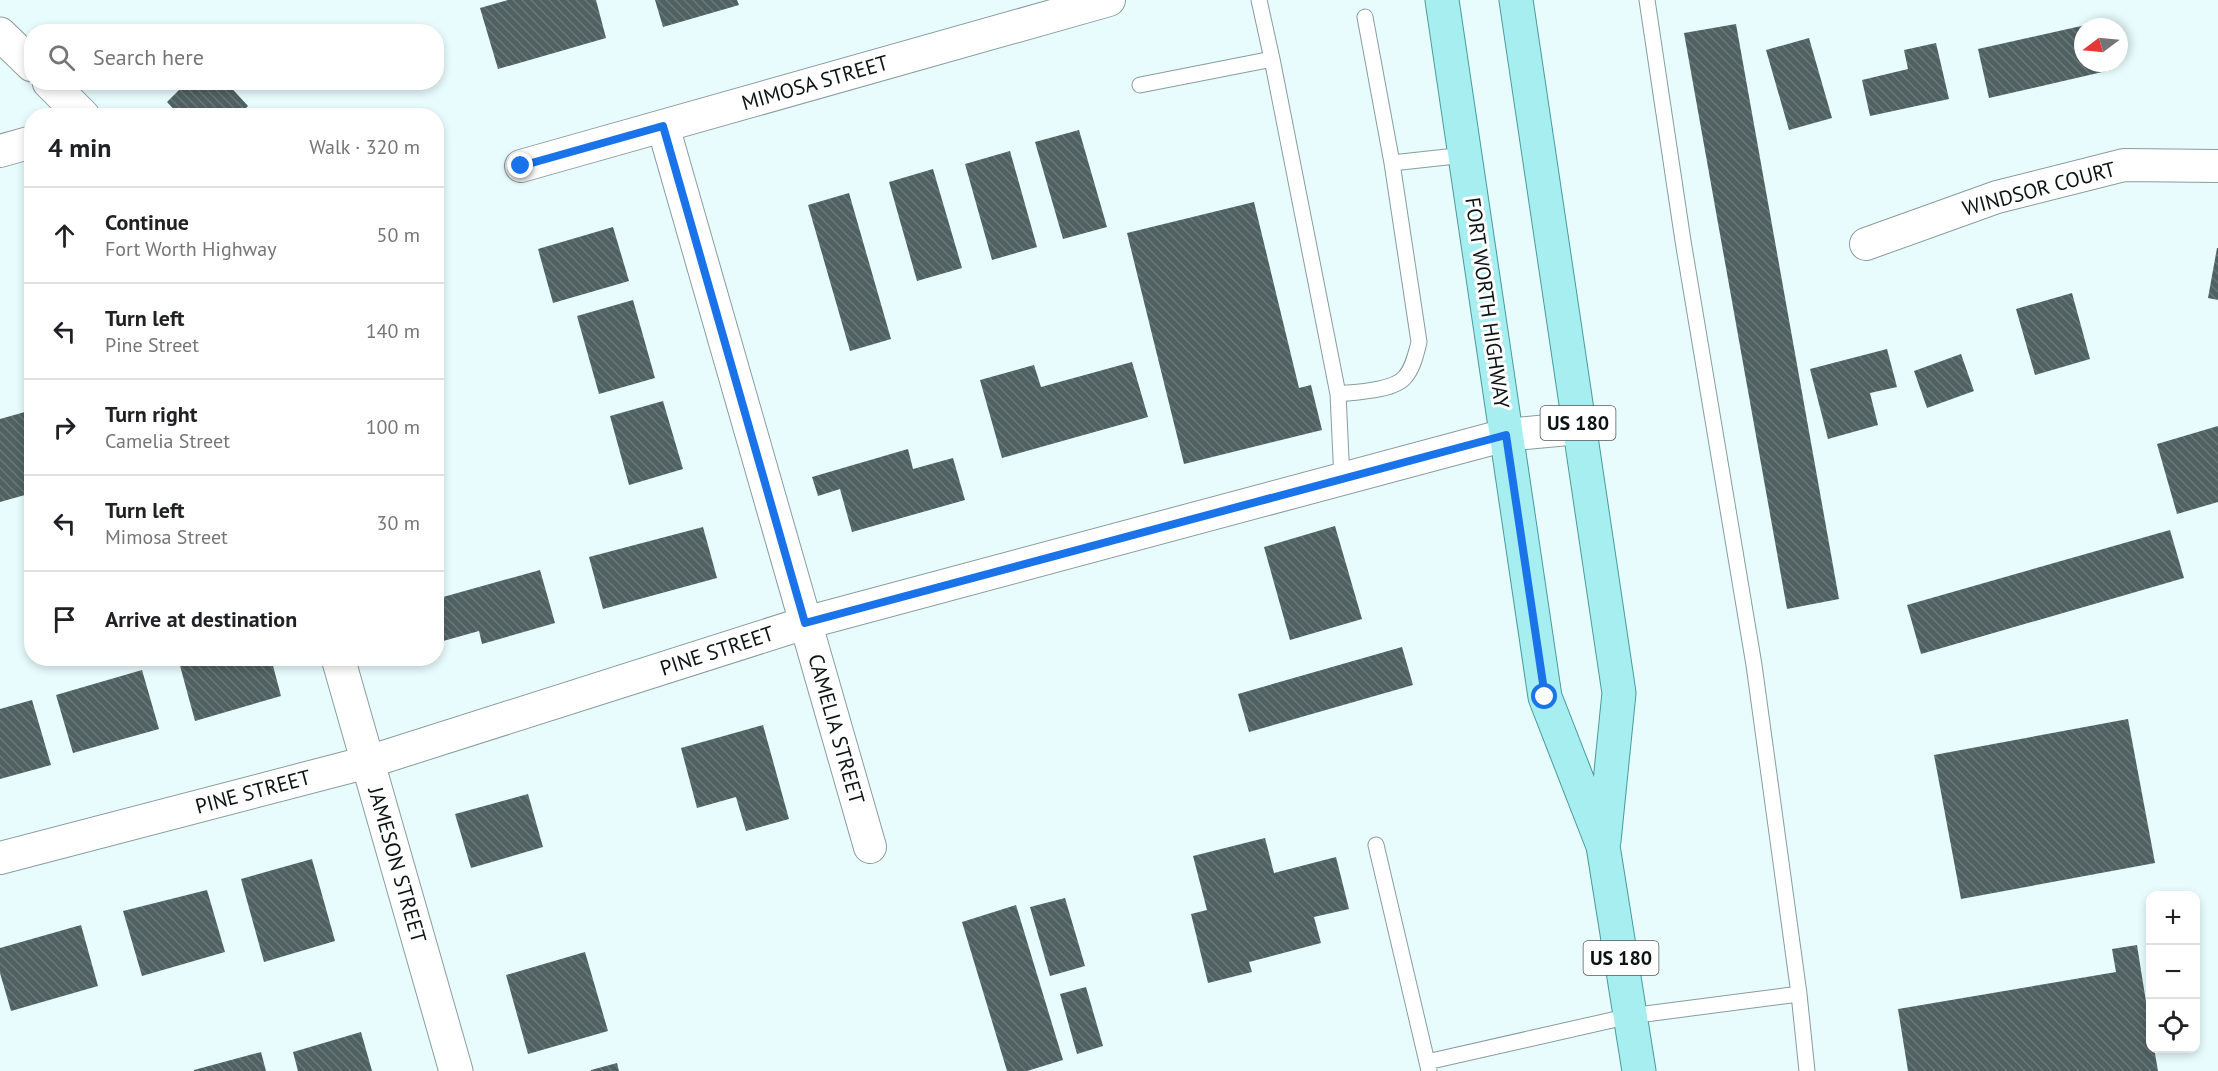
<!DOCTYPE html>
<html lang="en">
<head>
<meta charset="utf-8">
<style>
	:root { --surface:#fff; --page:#f6f6f6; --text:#202124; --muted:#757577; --line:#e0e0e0 }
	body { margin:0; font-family:"PT Sans",sans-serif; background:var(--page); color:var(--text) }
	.controls { position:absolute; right:18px; bottom:18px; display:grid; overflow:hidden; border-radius:12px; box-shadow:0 3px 9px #0003 }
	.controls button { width:54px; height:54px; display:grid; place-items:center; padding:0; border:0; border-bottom:2px solid var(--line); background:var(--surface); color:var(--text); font:30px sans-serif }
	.compass { position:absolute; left:2074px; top:18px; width:54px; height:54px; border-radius:50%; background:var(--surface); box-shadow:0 3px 9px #0003; rotate:254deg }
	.stop { position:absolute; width:18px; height:18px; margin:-14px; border:4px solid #1a73e8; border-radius:50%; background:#fff }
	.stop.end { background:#1a73e8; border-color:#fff; box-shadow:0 2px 6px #0008 }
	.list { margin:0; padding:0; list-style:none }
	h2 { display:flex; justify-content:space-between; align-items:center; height:78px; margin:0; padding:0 24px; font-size:26px }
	h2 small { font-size:20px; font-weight:400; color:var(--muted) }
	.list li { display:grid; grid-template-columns:39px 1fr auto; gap:18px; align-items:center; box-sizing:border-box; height:96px; padding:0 24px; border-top:2px solid var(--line) }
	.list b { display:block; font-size:22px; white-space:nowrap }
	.list p { margin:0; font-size:20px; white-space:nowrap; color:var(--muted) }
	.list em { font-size:20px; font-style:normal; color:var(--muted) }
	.icon { flex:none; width:33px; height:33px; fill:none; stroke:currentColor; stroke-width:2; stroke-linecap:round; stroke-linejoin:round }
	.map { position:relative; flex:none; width:2218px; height:1071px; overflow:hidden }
	.search { position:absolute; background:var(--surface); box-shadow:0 3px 9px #0003; left:24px; top:24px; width:420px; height:66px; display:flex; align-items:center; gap:15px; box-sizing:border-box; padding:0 21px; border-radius:24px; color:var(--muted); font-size:22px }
	.panel { position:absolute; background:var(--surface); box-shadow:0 3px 9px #0003; left:24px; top:108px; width:420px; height:558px; border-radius:24px }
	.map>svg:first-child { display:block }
</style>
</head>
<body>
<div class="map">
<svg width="2218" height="1071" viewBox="0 0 2218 1071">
	<defs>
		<pattern id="building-back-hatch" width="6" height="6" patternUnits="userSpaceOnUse" patternTransform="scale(1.5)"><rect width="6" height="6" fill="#506161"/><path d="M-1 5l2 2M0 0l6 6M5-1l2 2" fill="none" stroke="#6a7777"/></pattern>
	</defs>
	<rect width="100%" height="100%" fill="#e8fcfd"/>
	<!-- building -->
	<path fill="url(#building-back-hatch)" d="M508 0H596L606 38 498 69 480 8Z
		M655 0H737L739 5 663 27Z
		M2099 22 2101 27H2083V63H2109L2111 70 1989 98 1978 49Z
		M1736 24 1839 599 1787 609 1684 33Z
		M1809 38 1832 118 1789 130 1766 50Z
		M1936 43 1949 99 1870 116 1862 80 1908 69 1904 50Z
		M187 82H226L248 106 238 116H180L167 102Z
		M1079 130 1107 227 1063 239 1035 142Z
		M1010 151 1037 247 992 260 965 164Z
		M933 169 962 268 917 281 889 182Z
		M849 193 891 339 850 351 808 205Z
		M1254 202 1299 388 1311 385 1322 430 1184 464 1127 233Z
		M613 227 629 281 553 303 538 249Z
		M2217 248H2218V300L2208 298Z
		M2072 293 2090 359 2035 375 2016 309Z
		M633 300 655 378 599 394 577 316Z
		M1887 349 1897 387 1870 393 1878 425 1828 439 1810 369Z
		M1961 354 1974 391 1927 408 1914 371Z
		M1132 362 1148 417 1002 458 980 380 1034 365 1041 387Z
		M663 401 683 469 629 485 610 416Z
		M32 410V493L0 502V419Z
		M2218 426V502L2177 514 2157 444Z
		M908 449 913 469 953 458 965 500 852 532 840 489 818 496 812 477Z
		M1335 526 1362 619 1290 640 1264 547Z
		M703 527 717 578 603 609 589 557Z
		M2170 530 2184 578 1921 654 1907 605Z
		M540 570 555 623 482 644 479 631 436 643V599Z
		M1402 647 1413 685 1249 732 1238 694Z
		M192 658H271L281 696 195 721 179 662Z
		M142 670 159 729 73 753 56 695Z
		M32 700 51 765 0 779V709Z
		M2128 719 2155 863 1961 899 1934 755Z
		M763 725 789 819 746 831 736 797 697 808 681 748Z
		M528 794 543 847 471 868 455 814Z
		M1265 838 1274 873 1336 857 1349 909 1314 917 1321 943 1249 962 1252 972 1208 983 1191 914 1207 910 1193 856Z
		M312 859 335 941 264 962 241 879Z
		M207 890 225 952 142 976 123 911Z
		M1065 898 1085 966 1050 976 1030 907Z
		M1016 905 1063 1060 1027 1071H1007L962 922Z
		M81 925 98 986 11 1011 0 973V948Z
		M2137 945 2150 1027V1048H2154L2158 1071H1908L1898 1009 2116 972 2112 949Z
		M585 952 608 1031 528 1054 506 975Z
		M1086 987 1103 1046 1077 1054 1060 994Z
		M361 1032 372 1071H298L293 1052Z
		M261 1052 266 1071H194V1070Z
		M617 1063 619 1071H591V1070Z"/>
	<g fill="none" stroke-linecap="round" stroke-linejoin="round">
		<defs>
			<path id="service" d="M1259 0 1272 59
				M1647 0 1683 241 1754 665 1799 994
				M1365 17 1392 163
				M1140 85 1272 59 1338 394 1342 480
				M1338 394C1355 392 1394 391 1405 377 1413 368 1416 354 1419 342L1392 163 1465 155
				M1376 845 1427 1062
				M1429 1071 1427 1062 1630 1016 1799 994 1807 1071"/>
			<path id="minor" d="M663 126 870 847
				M0 151 32 142
				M521 166 1109 0
				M1866 244 1997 197 2124 165 2218 166
				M0 858 368 762 805 623 1506 435 1579 428"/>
			<path id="tertiary" d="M0 34 32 65
				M49 82 83 116
				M338 658 456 1071"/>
			<path id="primary" d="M1442 0 1545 697 1603 846 1639 1071
				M1516 0 1619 693 1604 841"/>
		</defs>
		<!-- service casing -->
		<use href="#service" stroke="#8a9c9d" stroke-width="17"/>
		<!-- minor casing -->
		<use href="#minor" stroke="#8a9c9d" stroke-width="34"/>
		<!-- tertiary casing -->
		<use href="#tertiary" stroke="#8a9c9d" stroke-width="35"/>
		<!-- primary casing -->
		<use href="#primary" stroke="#499a9c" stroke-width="35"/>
		<!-- service -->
		<use href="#service" stroke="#fff" stroke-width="15"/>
		<!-- minor -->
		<use href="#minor" stroke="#fff" stroke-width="32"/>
		<!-- tertiary -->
		<use href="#tertiary" stroke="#fff" stroke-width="33"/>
		<!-- primary -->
		<use href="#primary" stroke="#a6eef0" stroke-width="33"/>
	</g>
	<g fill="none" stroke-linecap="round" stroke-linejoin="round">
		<!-- route -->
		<path stroke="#1a73e8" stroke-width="8" d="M521 166 663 126 805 623 1506 435 1545 697"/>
	</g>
	<g text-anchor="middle" stroke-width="6" stroke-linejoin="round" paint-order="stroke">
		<!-- shield labels -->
		<g fill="#fff" stroke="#555a5a" stroke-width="1.5">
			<rect x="1540.5" y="406" width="75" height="34" rx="4.5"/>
			<rect x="1583.5" y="941" width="75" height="34" rx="4.5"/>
		</g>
		<g font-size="20" font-weight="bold" fill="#0c1313">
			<text x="1578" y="430">US 180</text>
			<text x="1621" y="965">US 180</text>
		</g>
		<!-- street labels -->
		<g font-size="21" fill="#0c1313" stroke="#fff">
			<text transform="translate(815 83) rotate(-16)" y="7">MIMOSA STREET</text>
			<text transform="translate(2039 189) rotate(-15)" y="7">WINDSOR COURT</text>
			<text transform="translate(1487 303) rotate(82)" y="7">FORT WORTH HIGHWAY</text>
			<text transform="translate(717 651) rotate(-18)" y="7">PINE STREET</text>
			<text transform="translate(836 729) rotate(74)" y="7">CAMELIA STREET</text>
			<text transform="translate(253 792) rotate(-15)" y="7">PINE STREET</text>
			<text transform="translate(397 865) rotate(74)" y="7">JAMESON STREET</text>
		</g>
	</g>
</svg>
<div class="controls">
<button>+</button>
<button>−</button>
<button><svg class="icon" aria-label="locate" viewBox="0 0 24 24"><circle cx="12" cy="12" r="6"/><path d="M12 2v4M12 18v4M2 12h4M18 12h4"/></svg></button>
</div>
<svg class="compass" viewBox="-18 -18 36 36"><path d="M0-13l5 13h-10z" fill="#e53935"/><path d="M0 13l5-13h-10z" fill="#757577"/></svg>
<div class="stop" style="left:1545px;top:697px"></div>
<div class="stop end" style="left:521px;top:166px"></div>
<div class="search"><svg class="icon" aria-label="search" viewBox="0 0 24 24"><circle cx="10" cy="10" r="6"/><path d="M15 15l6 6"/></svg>Search here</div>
<section class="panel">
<h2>4 min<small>Walk · 320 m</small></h2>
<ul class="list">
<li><svg class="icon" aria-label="ahead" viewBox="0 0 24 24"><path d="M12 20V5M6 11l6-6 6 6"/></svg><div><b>Continue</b><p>Fort Worth Highway</p></div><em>50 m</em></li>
<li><svg class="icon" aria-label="left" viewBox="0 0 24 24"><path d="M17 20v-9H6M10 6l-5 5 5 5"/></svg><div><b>Turn left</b><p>Pine Street</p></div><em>140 m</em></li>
<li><svg class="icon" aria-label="right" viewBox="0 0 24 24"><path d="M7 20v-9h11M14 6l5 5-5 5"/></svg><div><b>Turn right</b><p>Camelia Street</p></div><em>100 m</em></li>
<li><svg class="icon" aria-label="left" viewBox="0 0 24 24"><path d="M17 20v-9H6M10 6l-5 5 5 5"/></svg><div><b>Turn left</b><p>Mimosa Street</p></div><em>30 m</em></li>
<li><svg class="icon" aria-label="arrive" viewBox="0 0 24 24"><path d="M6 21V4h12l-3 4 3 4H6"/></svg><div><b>Arrive at destination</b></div></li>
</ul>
</section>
</div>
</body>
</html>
